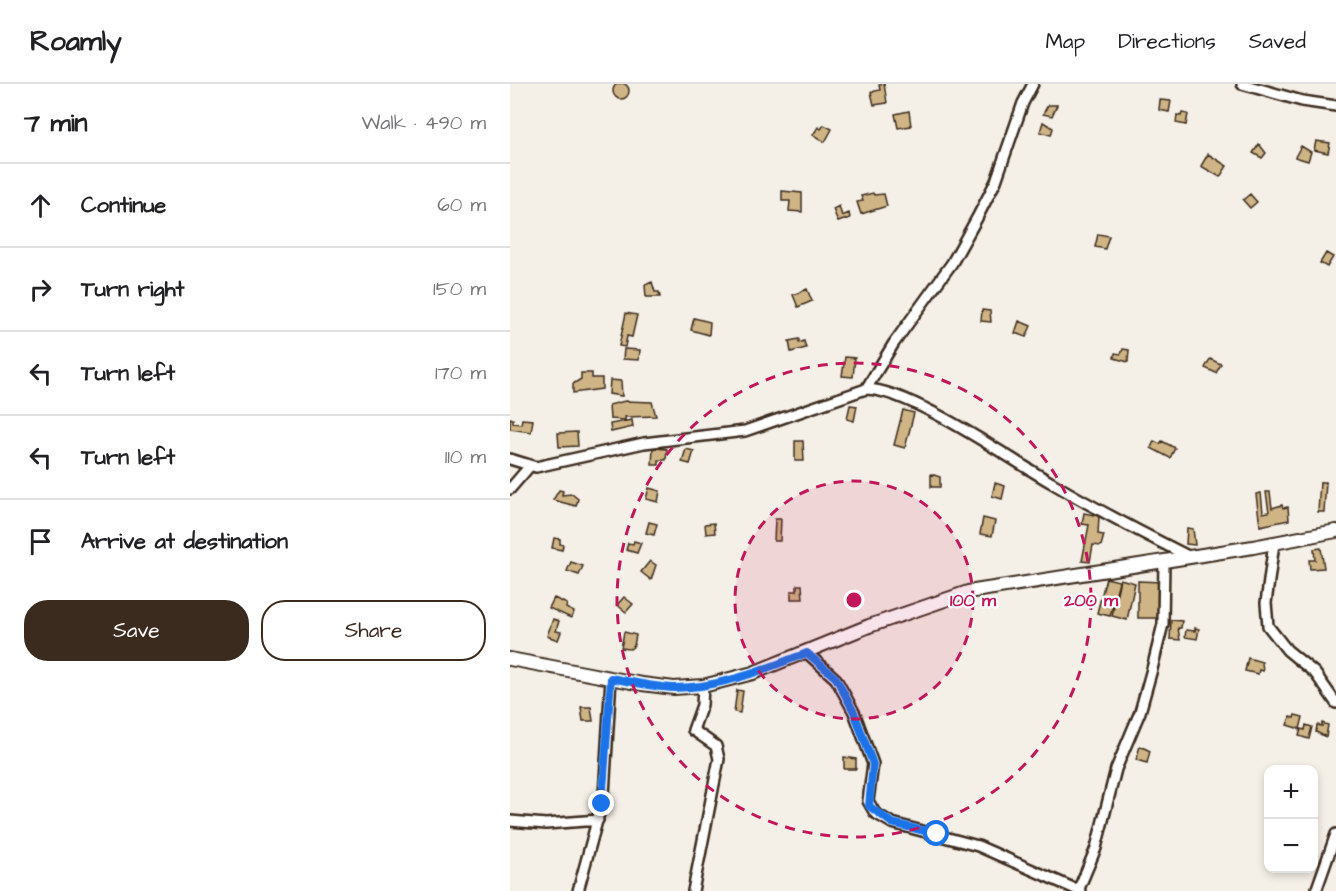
<!DOCTYPE html>
<html lang="en">
<head>
<meta charset="utf-8">
<style>
	:root { --surface:#fff; --page:#f6f6f6; --text:#202124; --muted:#757577; --line:#e0e0e0; --accent:#3b2a1e }
	body { margin:0; font-family:"Architects Daughter",sans-serif; background:var(--page); color:var(--text) }
	.controls { position:absolute; right:18px; bottom:18px; display:grid; overflow:hidden; border-radius:12px; box-shadow:0 3px 9px #0003 }
	.controls button { width:54px; height:54px; display:grid; place-items:center; padding:0; border:0; border-bottom:2px solid var(--line); background:var(--surface); color:var(--text); font:30px sans-serif }
	.stop { position:absolute; width:18px; height:18px; margin:-14px; border:4px solid #1a73e8; border-radius:50%; background:#fff }
	.stop.end { background:#1a73e8; border-color:#fff; box-shadow:0 2px 6px #0008 }
	.list { margin:0; padding:0; list-style:none }
	h2 { display:flex; justify-content:space-between; align-items:center; height:78px; margin:0; padding:0 24px; font-size:26px }
	h2 small { font-size:20px; font-weight:400; color:var(--muted) }
	.list li { display:grid; grid-template-columns:39px 1fr auto; gap:18px; align-items:center; box-sizing:border-box; height:84px; padding:0 24px; border-top:2px solid var(--line) }
	.list b { display:block; font-size:22px; white-space:nowrap }
	.list em { font-size:20px; font-style:normal; color:var(--muted) }
	.actions { display:flex; gap:12px; padding:18px 24px }
	.actions a { flex:1; padding:14px 0; border:2px solid var(--accent); border-radius:24px; text-align:center; font-size:21px; color:var(--accent) }
	.actions .main { background:var(--accent); color:#fff }
	.icon { flex:none; width:33px; height:33px; fill:none; stroke:currentColor; stroke-width:2; stroke-linecap:round; stroke-linejoin:round }
	.map { position:relative; flex:none; width:826px; height:807px; overflow:hidden }
	header { display:flex; align-items:center; gap:36px; box-sizing:border-box; height:84px; padding:0 30px; background:var(--surface); border-bottom:2px solid var(--line) }
	header strong { font-size:28px }
	nav { display:flex; gap:33px; margin-inline-start:auto; font-size:21px }
	main { display:flex }
	aside { flex:1; background:var(--surface) }
	.map>svg:first-child { display:block }
</style>
</head>
<body>
<header>
<strong>Roamly</strong>
<nav><a>Map</a><a>Directions</a><a>Saved</a></nav>
</header>
<main>
<aside>
<h2>7 min<small>Walk · 490 m</small></h2>
<ul class="list">
<li><svg class="icon" aria-label="ahead" viewBox="0 0 24 24"><path d="M12 20V5M6 11l6-6 6 6"/></svg><div><b>Continue</b></div><em>60 m</em></li>
<li><svg class="icon" aria-label="right" viewBox="0 0 24 24"><path d="M7 20v-9h11M14 6l5 5-5 5"/></svg><div><b>Turn right</b></div><em>150 m</em></li>
<li><svg class="icon" aria-label="left" viewBox="0 0 24 24"><path d="M17 20v-9H6M10 6l-5 5 5 5"/></svg><div><b>Turn left</b></div><em>170 m</em></li>
<li><svg class="icon" aria-label="left" viewBox="0 0 24 24"><path d="M17 20v-9H6M10 6l-5 5 5 5"/></svg><div><b>Turn left</b></div><em>110 m</em></li>
<li><svg class="icon" aria-label="arrive" viewBox="0 0 24 24"><path d="M6 21V4h12l-3 4 3 4H6"/></svg><div><b>Arrive at destination</b></div></li>
</ul>
<div class="actions"><a class="main">Save</a><a>Share</a></div>
</aside>
<div class="map">
<svg width="826" height="807" viewBox="0 0 826 807">
	<rect width="100%" height="100%" fill="#f5f0e7"/>
	<filter id="ink" filterUnits="userSpaceOnUse"><feTurbulence type="fractalNoise" baseFrequency=".0167" numOctaves="2"/><feDisplacementMap in="SourceGraphic" scale="12" xChannelSelector="R" yChannelSelector="G"/><feConvolveMatrix kernelMatrix="1 2 1 2 8 2 1 2 1" color-interpolation-filters="sRGB"/></filter>
	<g filter="url(#ink)">
		<!-- building -->
		<path fill="#cfb585" stroke="#3b2a1e" stroke-width="1.5" d="M103 7a8 8 0 1 1 16 0a8 8 0 1 1-16 0Z
			M374 0 377 19 364 21 361 8 370 6 369 1Z
			M650 16 661 17 659 28 649 26Z
			M538 21H547L542 32 533 30Z
			M399 27 401 42 388 44 385 30Z
			M672 29 678 30 676 41 666 39 667 31 671 32Z
			M533 38 543 44 541 51 530 48Z
			M314 41 322 45 315 58 303 51 308 43 311 45Z
			M806 57 820 59 818 69 804 66Z
			M749 60 756 69 752 74 743 69Z
			M791 62 801 68 798 77 785 73Z
			M698 70 717 82 710 93 691 82Z
			M272 107 292 109V128L279 127 280 117H272Z
			M363 109 364 111 374 110 377 122 351 130 347 118 353 117 351 112Z
			M740 110 747 118 740 124 733 116Z
			M329 122 332 132 339 129 340 134 328 138 323 125Z
			M588 150 599 152 595 165 585 163Z
			M816 169 823 173 817 183 810 179Z
			M142 198 145 208H149L150 213H136L135 201Z
			M297 205 302 217 288 223 283 211Z
			M472 226 480 227 481 238 471 237Z
			M116 229 127 231 122 253 117 252 115 263 109 262Z
			M184 234 200 238 199 251 181 246Z
			M509 237 521 242 516 253 505 249Z
			M289 255V259L294 257 296 264 281 268 279 257Z
			M114 265 130 266 129 276 113 275Z
			M613 265 619 266 618 278 604 274 605 269 611 270Z
			M335 273 345 274 343 293 332 292Z
			M700 275 711 280 706 289 695 284Z
			M71 289H82V294H92V305L63 309V300L71 295Z
			M100 296 111 297 112 312 99 310Z
			M115 317 142 318 146 332 115 333V336L100 335 99 321Z
			M340 321 347 322 344 337 337 335Z
			M393 326 404 329 395 364 384 361Z
			M0 334 3 335V339L11 340 12 335 23 336 21 348 0 345Z
			M122 336 123 343 101 348 100 340Z
			M67 348 68 362 49 363 48 349Z
			M285 357H293L294 377H285Z
			M644 357 650 360 652 357 665 364 660 374 641 364Z
			M143 364 157 365 156 376H149V381H142Z
			M176 365 184 367 180 380 172 378Z
			M421 390 430 393V403H421Z
			M810 398H816L814 428H808Z
			M485 399 495 402 492 415 482 412Z
			M139 404 150 407 148 418 136 415Z
			M49 406 53 407 52 411 62 410 68 415 66 422 43 416Z
			M756 408H760L762 424 772 421 773 424 778 423 779 436 750 442 746 410 751 409 753 429 759 428Z
			M574 429 589 432 588 450 594 451 591 462 583 461 580 478 572 477 579 441 572 440Z
			M473 434 485 437 482 452 470 450Z
			M265 435H271L270 457H264Z
			M139 438 147 440 144 451 136 449Z
			M204 439 205 449 196 450 195 440Z
			M677 444 683 445 685 461 676 460Z
			M44 454 50 455V460L53 461 52 466 42 464Z
			M124 457 131 459 127 469 116 466 118 459 123 460Z
			M811 464 814 484 800 485 799 476H805L804 465Z
			M140 477 146 481 141 496 131 488Z
			M61 478 73 482 69 491 57 487Z
			M596 494 609 497 600 532 587 529Z
			M610 495 625 499 617 536 602 532Z
			M628 497 651 498 650 534H628Z
			M287 501H292L293 515H281V507H287Z
			M114 513 123 520 116 528 107 521Z
			M44 514 57 520 56 524 64 528 61 534 39 524Z
			M43 535 49 537 46 547 51 548 48 556 37 552Z
			M661 536 672 537 671 544H668L670 556 660 555Z
			M685 544 689 545 687 555 675 553 676 546 685 547Z
			M114 548 126 551 124 562 120 565 111 564Z
			M738 574 752 578 753 587 749 586 748 590 735 587Z
			M227 606 233 607 230 629 224 628Z
			M71 623H81L83 637H73Z
			M785 631 793 633 790 645 777 641 780 633 784 634Z
			M812 639 818 641 816 653 806 648 807 641 812 642Z
			M796 641 802 643 799 655 789 652 791 645 795 646Z
			M630 662 640 667 637 679 626 676Z
			M334 673 346 675V685H334Z"/>
		<g fill="none" stroke-linecap="round" stroke-linejoin="round">
			<defs>
				<path id="street" d="M732 0 792 17 826 22
					M356 305 384 259 442 179 467 134 486 97 513 19 523 0
					M0 375 26 383 134 359 235 347 356 305C402 306 498 374 542 399 586 425 632 449 678 472
					M0 405 19 383
					M764 459 756 519 758 542 777 566 805 589 826 619
					M297 569 326 595 344 628 363 680 358 717 365 729 382 739 468 762 570 807
					M0 737 36 740 88 736
					M68 807 94 711 101 594
					M183 807 209 675 206 662 183 646 192 621 193 602
					M568 807 586 764 606 685 630 628 642 585 653 540 654 477
					M806 807 826 750"/>
				<path id="secondary" d="M0 575 132 600 164 604 193 602 243 589 359 542 458 508 743 463 826 447"/>
			</defs>
			<!-- street casing -->
			<use href="#street" stroke="#3b2a1e" stroke-width="14"/>
			<!-- secondary casing -->
			<use href="#secondary" stroke="#3b2a1e" stroke-width="16"/>
			<!-- street -->
			<use href="#street" stroke="#fff" stroke-width="9"/>
			<!-- secondary -->
			<use href="#secondary" stroke="#fff" stroke-width="12"/>
		</g>
	</g>
	<g fill="none" stroke-linecap="round" stroke-linejoin="round" filter="url(#ink)">
		<!-- route -->
		<path stroke="#1a73e8" stroke-width="8" d="M92 720 101 594C122 598 143 603 164 604 211 604 255 585 297 569L326 594 344 628 363 680 359 722 382 739 427 750"/>
	</g>
	<!-- distance rings -->
	<circle cx="344" cy="516" r="119" fill="#c2185b" fill-opacity=".12"/>
	<g fill="none" stroke="#c2185b" stroke-width="3" stroke-dasharray="10 8">
		<circle cx="344" cy="516" r="119"/>
		<circle cx="344" cy="516" r="237"/>
	</g>
	<circle cx="344" cy="516" r="9" fill="#c2185b" stroke="#fff" stroke-width="3"/>
	<g font-size="18" text-anchor="middle" font-weight="bold" fill="#c2185b" stroke="#fff" stroke-width="4.5" stroke-linejoin="round" paint-order="stroke">
		<text x="463" y="522">100 m</text>
		<text x="581" y="522">200 m</text>
	</g>
</svg>
<div class="controls">
<button>+</button>
<button>−</button>
</div>
<div class="stop" style="left:427px;top:750px"></div>
<div class="stop end" style="left:92px;top:720px"></div>
</div>
</main>
</body>
</html>
